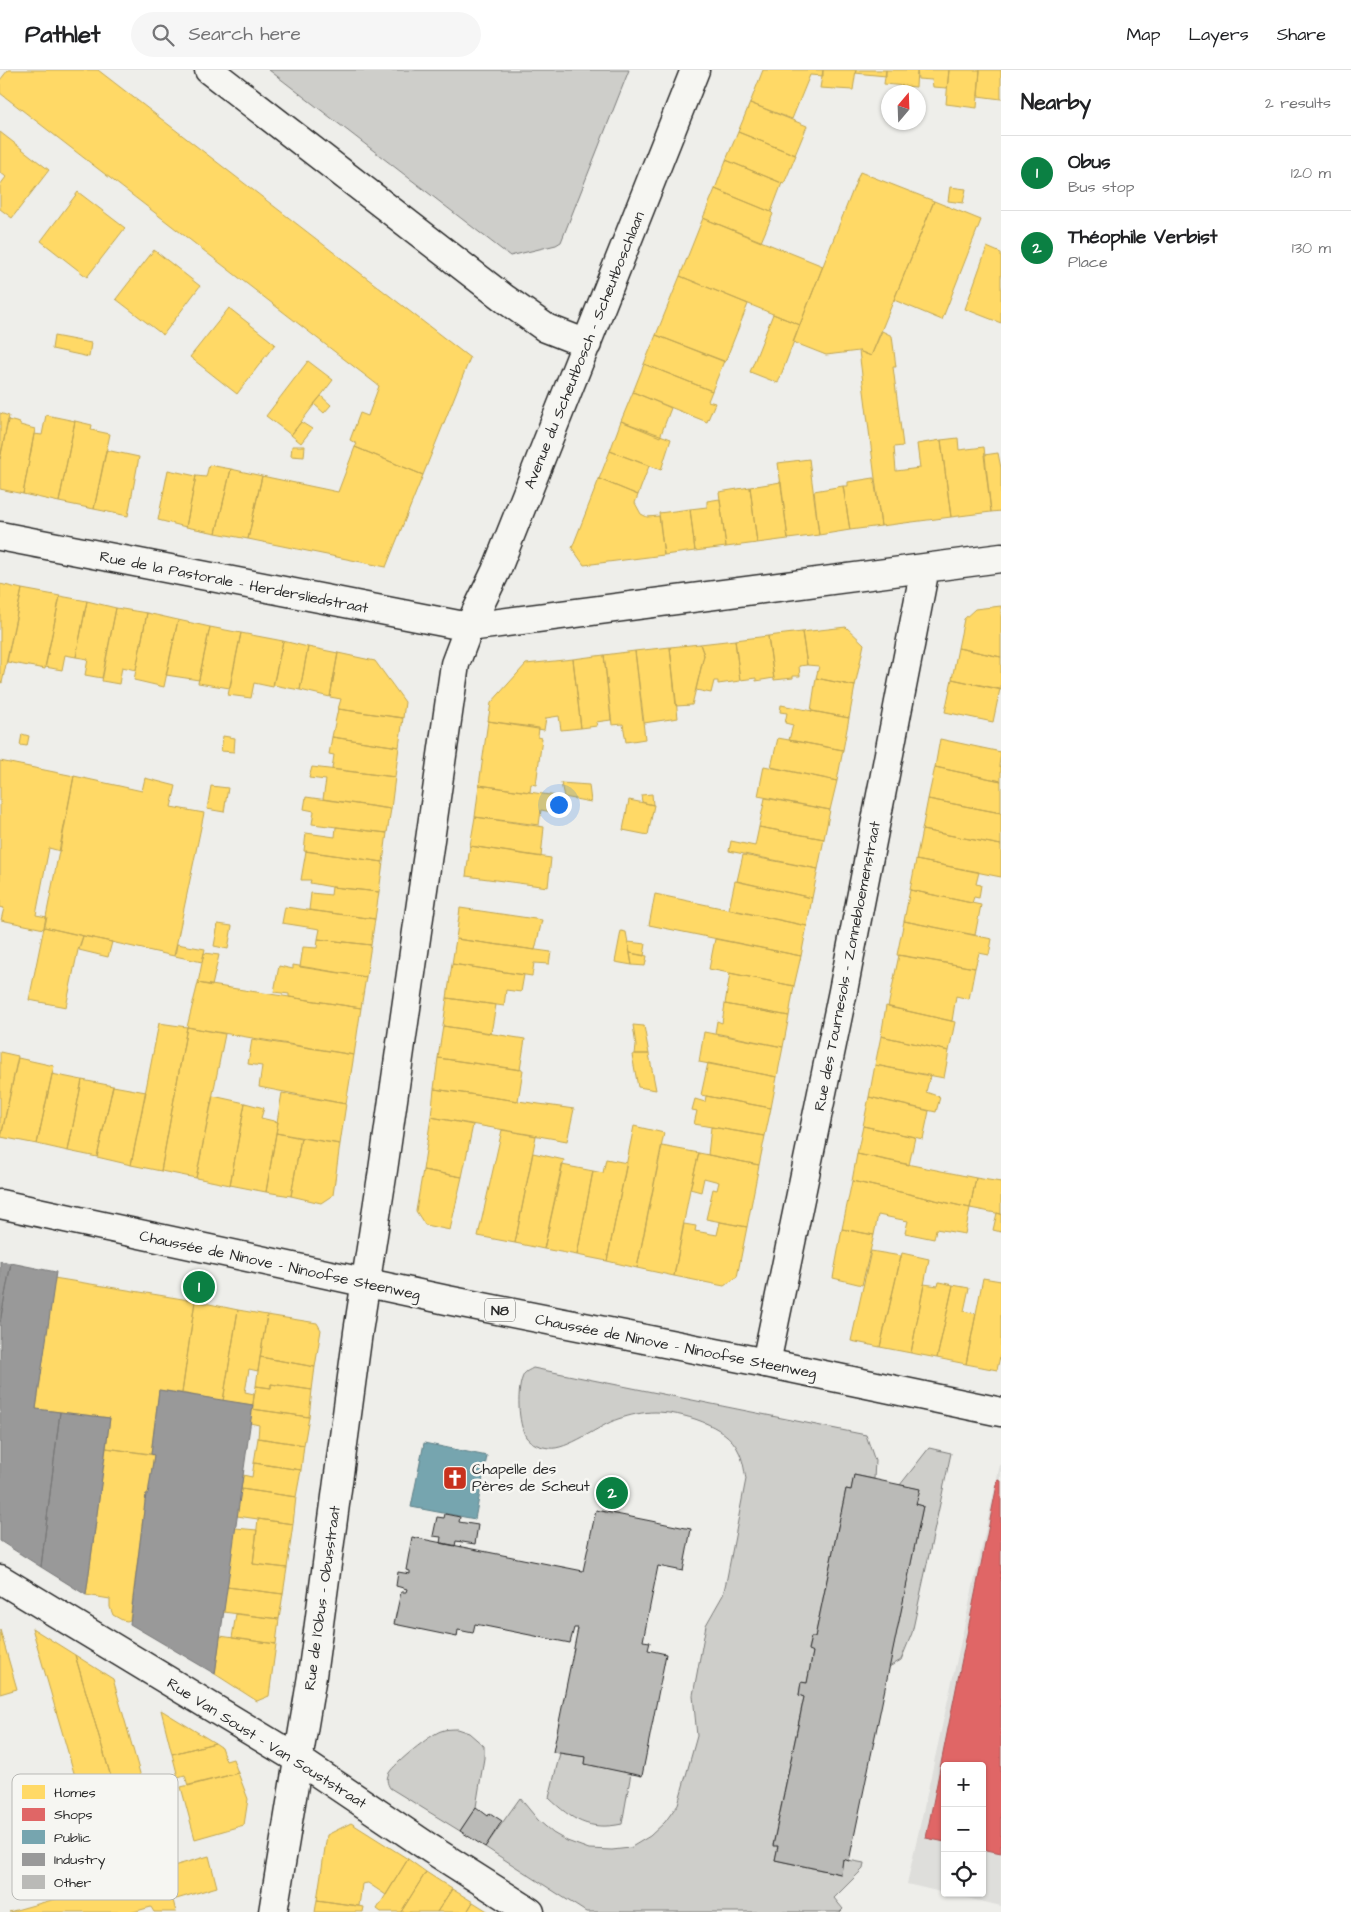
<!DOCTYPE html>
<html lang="en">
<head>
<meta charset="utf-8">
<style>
	:root { --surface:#fff; --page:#f6f6f6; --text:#202124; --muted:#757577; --line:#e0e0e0; --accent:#0b8043 }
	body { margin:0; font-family:"Architects Daughter",sans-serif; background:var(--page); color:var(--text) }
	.controls { position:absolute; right:15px; bottom:15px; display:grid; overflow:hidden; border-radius:5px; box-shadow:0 1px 4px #0004 }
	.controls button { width:45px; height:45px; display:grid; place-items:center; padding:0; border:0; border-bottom:1px solid var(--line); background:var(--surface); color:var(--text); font:25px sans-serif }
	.compass { position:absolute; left:881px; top:15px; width:45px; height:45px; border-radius:50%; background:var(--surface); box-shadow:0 1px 4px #0004; rotate:19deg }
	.you { position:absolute; left:558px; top:734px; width:18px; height:18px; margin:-12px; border:4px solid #fff; border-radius:50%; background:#1a73e8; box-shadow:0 0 0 8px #1a73e833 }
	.badge { display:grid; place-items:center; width:32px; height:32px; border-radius:50%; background:var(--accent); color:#fff; font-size:16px; font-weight:700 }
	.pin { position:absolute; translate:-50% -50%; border:2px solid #fff; box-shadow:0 1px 5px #0006 }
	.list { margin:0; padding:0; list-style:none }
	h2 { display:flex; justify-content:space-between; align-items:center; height:65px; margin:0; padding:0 20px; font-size:21px }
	h2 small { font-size:16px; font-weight:400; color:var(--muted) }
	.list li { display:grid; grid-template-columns:32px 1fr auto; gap:15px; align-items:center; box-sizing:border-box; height:75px; padding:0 20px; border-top:1px solid var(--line) }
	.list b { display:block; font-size:19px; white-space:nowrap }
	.list p { margin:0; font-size:16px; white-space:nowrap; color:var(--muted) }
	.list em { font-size:16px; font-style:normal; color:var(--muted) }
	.icon { flex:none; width:28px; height:28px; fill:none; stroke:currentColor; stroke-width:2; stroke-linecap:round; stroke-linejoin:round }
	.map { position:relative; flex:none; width:1001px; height:1842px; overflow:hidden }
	header { display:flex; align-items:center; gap:30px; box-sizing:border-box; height:70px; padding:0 25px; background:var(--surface); border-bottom:1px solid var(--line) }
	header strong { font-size:24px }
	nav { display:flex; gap:28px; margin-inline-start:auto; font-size:18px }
	.search { width:350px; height:45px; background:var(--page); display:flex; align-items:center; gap:12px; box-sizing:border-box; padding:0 18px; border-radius:28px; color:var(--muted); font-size:19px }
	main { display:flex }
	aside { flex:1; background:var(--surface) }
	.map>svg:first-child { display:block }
</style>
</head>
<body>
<header>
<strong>Pathlet</strong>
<div class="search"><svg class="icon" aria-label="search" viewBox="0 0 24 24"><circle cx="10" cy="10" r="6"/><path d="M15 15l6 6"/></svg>Search here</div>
<nav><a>Map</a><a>Layers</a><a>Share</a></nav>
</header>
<main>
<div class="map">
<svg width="1001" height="1842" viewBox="0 0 1001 1842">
	<rect width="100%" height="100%" fill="#eeeeea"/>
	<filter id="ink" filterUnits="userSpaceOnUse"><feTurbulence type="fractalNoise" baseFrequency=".02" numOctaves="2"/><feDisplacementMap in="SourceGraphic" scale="10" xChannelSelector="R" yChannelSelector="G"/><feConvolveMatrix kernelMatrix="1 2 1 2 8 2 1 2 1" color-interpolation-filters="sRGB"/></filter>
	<g filter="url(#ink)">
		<!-- built -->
		<path fill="#dededb" d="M1000 1395H1001V1836L946 1823H982V1696H945V1823L907 1814Z"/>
		<!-- green -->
		<path fill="#cececa" stroke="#7c7c7a" d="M269 0H629L561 172 556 175 510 186Z
			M533 1298 866 1365 875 1391 874 1409 854 1405 851 1420 846 1419 815 1567H811L808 1579 813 1582 807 1613H801L799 1625 804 1627 773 1775 778 1776 775 1790 840 1804 843 1789 864 1793 863 1799 834 1828 843 1839 840 1842H586L485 1777 520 1728 538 1750 553 1763 567 1771 589 1779 612 1780 630 1778 650 1766 665 1752 678 1734 697 1666 693 1625 706 1555 723 1525 727 1508 746 1409C744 1399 743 1389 738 1380 727 1355 681 1342 655 1342 643 1342 630 1345 618 1349 600 1355 566 1381 549 1378 541 1377 531 1374 526 1367 518 1354 516 1318 524 1304 526 1301 530 1300 533 1298Z
			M929 1378 951 1383 912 1563 901 1590 889 1597 923 1436 916 1434 919 1419 900 1415Z
			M457 1659 469 1663 484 1676V1688L476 1737 460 1761 390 1718C387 1713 386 1709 389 1703 394 1694 431 1664 441 1661 446 1659 452 1659 457 1659Z
			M560 1683 586 1687 585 1694 631 1703 622 1754C589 1761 572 1750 549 1728Z"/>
		<!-- homes -->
		<path fill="#ffd966" stroke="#bfa554" d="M8 0H98L470 288 423 405 355 377 357 374 350 370 360 343 368 346 379 316 0 23V10Z
			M763 0H823V6L810 5 792 49 750 33Z
			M823 0H856L853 20 820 18Z
			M856 0H886V6L855 3Z
			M886 0H917L916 17 884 14Z
			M917 0H949L947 18 933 17 932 10 918 9Z
			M949 0H980L977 38 946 34Z
			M980 0H1001V29L978 26Z
			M750 33 807 56 795 85 738 62Z
			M0 62 49 100 12 148 0 139V115L6 107 0 102Z
			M738 62 796 85 784 114 726 90Z
			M726 90 782 113 771 142 715 119Z
			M860 102 934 131 871 286 859 281 826 285 793 272Z
			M950 117 966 119 963 133 948 131Z
			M715 119 771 142 773 144 761 172 703 148Z
			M78 122 125 158 87 207 41 171Z
			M934 131 981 150 942 250 894 230Z
			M703 148 823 196 800 255 680 206Z
			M987 177 1001 183V253L965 239Z
			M154 180 200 216 163 265 116 229Z
			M680 206 748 234 725 292 656 265Z
			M229 238 275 274 237 324 190 287Z
			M773 244 800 255 778 313 750 302Z
			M882 261 892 266 896 297H893L903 376 894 377 896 401 920 398 917 374 941 370 951 447 881 456 859 281 871 286Z
			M656 265 724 291 712 321 644 294Z
			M54 266 91 273 89 287 52 279Z
			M308 291 333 310 291 365 266 346Z
			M644 294 712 321 708 331 715 333 707 352 633 322Z
			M633 322 671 338 660 367 621 351Z
			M321 326 331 335 324 343 314 334Z
			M0 343 9 346 0 389Z
			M46 345 75 351 59 432 23 424 34 364 42 365Z
			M8 350 20 353V355L35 359 23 424 0 419V389Z
			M75 351 92 355 91 360 110 364 94 439 59 432Z
			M621 351 671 369 661 400 610 381Z
			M301 352 312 359 301 373 291 365Z
			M958 368 959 380 984 377 991 442 951 447 941 370Z
			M292 376H305L304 387 291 386Z
			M355 377 423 405 386 497 248 469 262 406 338 422Z
			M106 380 139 387 128 446 94 439Z
			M610 381 649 396 638 425 599 409Z
			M998 383 1001 398V441L991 442 984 385Z
			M809 389 819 465 788 469 778 393Z
			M209 395 231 399 216 463 186 457 196 406 206 407Z
			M231 399 262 406 248 469 216 463Z
			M168 400 196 406 186 457 158 450Z
			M874 408 881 456 850 460 843 416H848V412Z
			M599 409 638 425 635 433 641 444 647 447 659 446 664 485 584 495 572 478Z
			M781 412 788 469 757 473 750 417Z
			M843 416 850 460 819 465 814 421Z
			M750 417 757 473 726 477 719 422Z
			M720 429 726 477 695 481 690 439 707 437V431Z
			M690 439 695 481 664 485 659 443Z
			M0 514 22 519 2 613 0 612Z
			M22 519 60 526 45 599 7 592Z
			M60 526 87 531 76 587 65 585 62 600 45 597Z
			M87 531 116 538 102 608 85 605 88 589 76 587Z
			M1001 536V587L958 578 964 549 975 539Z
			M116 538 147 543 136 600 122 597 119 614 102 611Z
			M147 543 178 550 164 617 134 610Z
			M178 550 210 557 199 610 166 605Z
			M210 557 241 563 230 618 198 613Z
			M846 557 864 574 855 616 816 608 819 596 807 595 802 562Z
			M802 562 807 595 799 596 800 606H793V608L774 610 768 566Z
			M241 563 283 571 273 617 254 613 251 628 228 625Z
			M768 566 774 608 756 611V608L740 610 735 570Z
			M735 570 740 611 718 614V611H714L711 623 696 620 704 585 700 574Z
			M283 571 308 577 300 620 273 615Z
			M700 574 704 585 692 635 676 636 670 577Z
			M308 577 338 583 330 627 300 620Z
			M670 577 678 648 644 653 635 581Z
			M958 578 1001 587V620L952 609Z
			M635 581 645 669 626 672 623 654 612 655 604 585Z
			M338 583 375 591 405 632 403 648 338 639 341 629 330 627Z
			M604 585 611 650 596 652 597 656 581 658 573 589Z
			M573 589 581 658 561 660 559 646 546 648 544 660 488 651 491 633 526 594Z
			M816 608 855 616 849 648 811 641Z
			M952 609 1000 619 993 652 945 642Z
			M781 635 849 648 843 680 789 670 793 655 785 653 787 643 780 642Z
			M338 639 403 648 399 677 332 667Z
			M488 651 539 658 538 667 542 668 536 715 531 714 530 722 479 715Z
			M22 664 29 666 27 676 20 675Z
			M223 666 235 668 234 682 221 681Z
			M332 667 399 677 395 707 332 699 334 685 329 684Z
			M778 668 843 680 837 711 771 697Z
			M940 669 1001 682 999 696H1001V711L935 697Z
			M0 691 74 706 60 781 49 778 36 845 47 847 44 859 1 850 4 838 0 837Z
			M764 696 837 711 830 740 758 726Z
			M312 697 395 707 391 739 323 729 326 710 309 708Z
			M935 697 1001 711V743L928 729Z
			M74 706 142 721 145 708 176 716 171 737 204 743 174 886 44 857Z
			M561 713 589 715 591 732 564 727Z
			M479 715 564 727 563 744 541 740 539 755 475 747Z
			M211 716 228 718 224 742 207 739Z
			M652 724 653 735 642 732 641 725Z
			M306 727 391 739 387 763 312 754 314 741 304 739Z
			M765 728 830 740 824 769 759 757Z
			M928 729 1001 743V775L922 760Z
			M629 730 654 735 648 765 623 760Z
			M475 747 544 757 541 787 470 776Z
			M336 757 387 763 383 792 304 781 306 763 335 767Z
			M759 757 824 769 818 799 729 781 731 771 755 776Z
			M922 760 1001 775V807L916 790Z
			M470 776 551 788 548 817 466 806Z
			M306 781 383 792 379 822 332 817 310 813 311 810H301Z
			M743 785 818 799 812 828 737 811Z
			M916 790 979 802 976 814 981 815 979 828 974 827 972 833 910 820Z
			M735 811 812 828 807 856 729 839Z
			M332 817 379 822 375 849 309 840 311 823 331 825Z
			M910 820 981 835 975 865 904 851Z
			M655 824 807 856 801 886 649 855Z
			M285 837 375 849 371 875 318 869 320 859 282 853Z
			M460 838 542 850 535 880 456 869Z
			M904 851 992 869 989 885 979 883 975 898 897 885Z
			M218 854 232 856 228 879 214 876Z
			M44 857 83 866 78 880 66 937 29 930Z
			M621 861 626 862 632 895 615 892Z
			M83 866 112 872 108 887 79 880Z
			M318 869 371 875 366 907 300 897 303 877 317 878Z
			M456 869 551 882 549 894 534 893 532 906 452 894Z
			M715 869 801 886 794 916 709 899Z
			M628 872 646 874 644 886 630 883Z
			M177 874 205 879 202 892 175 886Z
			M204 883 219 885 212 916 198 913Z
			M630 883 647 886 645 896 632 895Z
			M899 885 975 898 969 929 956 926 952 951 888 937Z
			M452 894 524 905 521 922 506 920 504 936 447 928Z
			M293 895 366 907 361 938 289 927V924L274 922 279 896 293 899Z
			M730 903 794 916 789 946 725 934Z
			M198 913 361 938 354 985 187 957Z
			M447 928 496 935 491 963 443 956Z
			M725 934 789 946 783 977 715 963 717 951 722 953Z
			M886 936 955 952 949 981 881 966Z
			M159 953 187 957 161 1101 131 1095Z
			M633 955 644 956 649 984H635L636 976Z
			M443 956 525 969 520 1000 438 988Z
			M187 957 225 964 196 1108 161 1101Z
			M704 962 783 977 777 1007 699 992Z
			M881 966 949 981 944 1008 875 995Z
			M252 969 354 985 346 1034 259 1017 262 996 248 994Z
			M0 982 18 986 1 1067H0Z
			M635 984H649L656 1020 638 1017 632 985Z
			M18 988 54 996 37 1074 1 1067Z
			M438 988 523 1000 518 1031 434 1019Z
			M708 993 777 1007 771 1038 701 1025Z
			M875 995 930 1006 926 1022 940 1027 936 1042 869 1027Z
			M52 1004 82 1010 68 1081 37 1074Z
			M82 1010 113 1016 97 1087 68 1081Z
			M113 1016 146 1022 131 1095 97 1087Z
			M434 1019 574 1039 567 1071 431 1047Z
			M282 1023 346 1034 340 1074 276 1063 278 1052H277Z
			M213 1026 245 1033 230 1115 196 1108Z
			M706 1026 771 1038 765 1066 694 1054 697 1041 692 1040 695 1029 705 1032Z
			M869 1027 929 1041 923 1069 863 1056Z
			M245 1033 264 1038 261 1048 278 1052 266 1122 230 1115Z
			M431 1047 473 1055 462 1107 423 1100Z
			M634 1056 664 1063 637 1198 607 1191Z
			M863 1056 915 1067 909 1095 857 1084Z
			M711 1057 765 1066 759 1095 708 1085Z
			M502 1060 536 1066 515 1173 478 1166Z
			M276 1063 301 1068 291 1126 266 1122Z
			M301 1068 340 1074 333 1125 321 1133 291 1126Z
			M662 1076 699 1083 690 1119 674 1206 637 1198Z
			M533 1083 564 1090 544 1179 515 1173Z
			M699 1083 759 1095 747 1157 706 1149 713 1119 717 1120 719 1112 704 1108 701 1122 690 1119Z
			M857 1084 976 1108 970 1138 852 1111Z
			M606 1089 627 1093 607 1191 577 1185 593 1101 603 1103Z
			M562 1095 593 1101 577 1185 544 1179Z
			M423 1100 462 1107 450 1160 425 1155 416 1141Z
			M976 1108 1001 1112V1144L970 1138Z
			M852 1111 970 1138 965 1164 936 1159 934 1169 905 1163 908 1151 878 1145 874 1165 842 1159Z
			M997 1143 1001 1144V1162L993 1160Z
			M720 1152 747 1157 737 1207 724 1216 674 1206 684 1154 696 1156 695 1161 717 1165Z
			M842 1159 874 1165 862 1215 833 1208Z
			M871 1181 901 1186 880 1277 851 1271Z
			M902 1183 929 1189 911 1283 880 1277Z
			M54 1208 195 1231 182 1323 159 1320 151 1384 106 1378 110 1348 36 1339Z
			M983 1208 1001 1211V1282L997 1300 966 1294Z
			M939 1212 953 1215 937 1288 911 1283 924 1214 938 1216Z
			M953 1215 969 1218 964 1241 976 1244 966 1294 937 1288Z
			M195 1231 238 1240 223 1331 182 1323Z
			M238 1240 267 1245 258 1301 249 1299 245 1322 254 1324 253 1335 223 1331Z
			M267 1245 317 1253 321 1260 315 1297 260 1287Z
			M260 1287 315 1297 312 1320 271 1314V1318L256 1316Z
			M271 1314 312 1320 309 1347 252 1339 256 1316 271 1318Z
			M252 1339 309 1347 304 1375 258 1368 259 1355 250 1353Z
			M258 1368 304 1375 301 1400 254 1393Z
			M106 1378 154 1385 148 1424H146L130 1550 127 1551 122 1550 113 1545 110 1537V1529L86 1525Z
			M254 1393 301 1400 296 1427 241 1419 243 1405 252 1407Z
			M241 1419 296 1427 293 1454 237 1446Z
			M258 1449 293 1454 287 1498 253 1494Z
			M235 1458 257 1460 253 1494 287 1498 283 1524 227 1517Z
			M227 1517 283 1524 279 1549 223 1542Z
			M236 1544 279 1549 276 1574 232 1568Z
			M32 1558 75 1585 134 1785 101 1796Z
			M0 1560 17 1619 0 1624Z
			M220 1566 276 1574 269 1626 257 1631 215 1604Z
			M75 1585 113 1609 161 1777 134 1785Z
			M161 1640 215 1673 172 1684Z
			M215 1673 221 1677 226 1691 233 1689 238 1703 188 1716 185 1705 178 1707 172 1684Z
			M238 1703 248 1729 244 1755 195 1769 181 1717Z
			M351 1753 408 1789 386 1825 368 1813 362 1814 359 1836 317 1830 327 1765Z
			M209 1786 217 1817 173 1830 176 1842H154L151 1837 133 1842H9Z
			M408 1789 426 1802 401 1842H381L377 1839Z
			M426 1802 452 1819 437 1842H401Z
			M452 1819 473 1832 467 1842H437Z
			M317 1830 364 1837 363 1842H315Z
			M473 1832 489 1842H467Z"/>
		<!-- shops -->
		<path fill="#e06666" stroke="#aa5454" d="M998 1410 1001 1411V1783L982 1779V1696H945V1772L926 1768Z"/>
		<!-- public -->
		<path fill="#76a5af" stroke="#608087" d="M424 1373 487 1386 475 1449 411 1437Z"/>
		<!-- industry -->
		<path fill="#999" stroke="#787878" d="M0 1191 11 1193 0 1252Z
			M11 1193 56 1202 36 1339 60 1342 41 1497 0 1471V1252Z
			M159 1320 253 1335 215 1604 130 1554 146 1424H148L154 1385 151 1384Z
			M60 1342 110 1348 86 1525 41 1497Z"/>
		<!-- building -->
		<path fill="#babab7" stroke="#2b2b2b" d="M854 1405 920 1419 916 1434 923 1436 849 1791 843 1789 841 1804 775 1790 778 1776H773L804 1627 799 1625 801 1612 807 1613 813 1582 808 1580 811 1567H815L846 1419 851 1420Z
			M596 1440 691 1459 683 1501 658 1496 643 1571 650 1572 648 1580 666 1584 642 1706 585 1694 586 1687 553 1682 578 1558H574L570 1573 475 1554 473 1563 458 1560 457 1567 394 1554 401 1522H406L407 1519 396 1516 398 1502 410 1504V1501L406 1500 412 1467 583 1501Z
			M445 1444 460 1447 459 1452 478 1455 475 1474 456 1471 455 1476 440 1473 441 1467 433 1466 437 1447 444 1448Z
			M476 1737 488 1746 490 1743 502 1751 485 1777 460 1761Z"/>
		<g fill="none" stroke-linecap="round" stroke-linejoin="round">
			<defs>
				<path id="minor" d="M209 0 505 229 546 258 587 274
					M0 466 469 557 1001 488
					M766 1293 843 921 925 498
					M0 1509 299 1690 431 1779 530 1842
					M273 1842 312 1606 358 1262 383 1100 455 594 469 557 496 501 695 0"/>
				<path id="primary" d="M0 1134 447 1230 766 1293 1001 1342"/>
			</defs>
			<!-- minor casing -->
			<use href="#minor" stroke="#2b2b2b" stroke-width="31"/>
			<!-- primary casing -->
			<use href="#primary" stroke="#2b2b2b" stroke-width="31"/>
			<!-- minor -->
			<use href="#minor" stroke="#f6f6f2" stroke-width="28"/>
			<!-- primary -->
			<use href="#primary" stroke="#f6f6f2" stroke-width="28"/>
		</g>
	</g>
	<!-- icons -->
	<defs>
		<symbol id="church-square" viewBox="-11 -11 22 22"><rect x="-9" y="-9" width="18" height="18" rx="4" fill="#c8321e" stroke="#f6f6f2"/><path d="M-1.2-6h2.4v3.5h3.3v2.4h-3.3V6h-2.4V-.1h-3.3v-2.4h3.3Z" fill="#fff"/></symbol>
	</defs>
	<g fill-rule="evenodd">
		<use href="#church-square" x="441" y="1394" width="28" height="28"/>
	</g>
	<g text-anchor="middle" stroke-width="5" stroke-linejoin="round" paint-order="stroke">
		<!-- shield labels -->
		<rect fill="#f6f6f2" stroke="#686867" stroke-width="1" x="485" y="1228.5" width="30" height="23" rx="4"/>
		<g font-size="14" font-weight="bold" fill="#2b2b2b">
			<text x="500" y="1245">N8</text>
		</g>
		<!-- street labels -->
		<g font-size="15" fill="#2b2b2b" stroke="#f6f6f2">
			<text transform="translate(584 280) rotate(-68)" y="5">Avenue du Scheutbosch - Scheutboschlaan</text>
			<text transform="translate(234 512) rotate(11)" y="5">Rue de la Pastorale - Herdersliedstraat</text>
			<text transform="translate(847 896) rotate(-79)" y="5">Rue des Tournesols - Zonnebloemenstraat</text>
			<text transform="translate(280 1195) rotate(12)" y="5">Chaussée de Ninove - Ninoofse Steenweg</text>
			<text transform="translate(676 1276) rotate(11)" y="5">Chaussée de Ninove - Ninoofse Steenweg</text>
			<text transform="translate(322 1528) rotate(-82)" y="5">Rue de l'Obus - Obusstraat</text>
			<text transform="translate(267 1673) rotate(32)" y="5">Rue Van Soust - Van Souststraat</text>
		</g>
		<!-- poi labels -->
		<g font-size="15" fill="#2b2b2b" stroke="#f6f6f2" text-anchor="start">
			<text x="472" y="1404">Chapelle des<tspan x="472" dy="17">Pères de Scheut</tspan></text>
		</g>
	</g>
	<!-- legend -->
	<rect x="12" y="1704" width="166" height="126" rx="8" fill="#f6f6f2" stroke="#b9b9b6" stroke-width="1"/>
	<rect x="22" y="1715" width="23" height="14" fill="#ffd966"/>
	<rect x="22" y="1738" width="23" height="13" fill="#e06666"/>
	<rect x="22" y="1760" width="23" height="14" fill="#76a5af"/>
	<rect x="22" y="1783" width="23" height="13" fill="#999"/>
	<rect x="22" y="1805" width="23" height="14" fill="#babab7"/>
	<g font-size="14" fill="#2b2b2b">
		<text x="54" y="1727">Homes</text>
		<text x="54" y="1749">Shops</text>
		<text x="54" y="1772">Public</text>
		<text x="54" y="1794">Industry</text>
		<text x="54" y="1817">Other</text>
	</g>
</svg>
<div class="controls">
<button>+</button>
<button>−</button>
<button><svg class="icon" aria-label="locate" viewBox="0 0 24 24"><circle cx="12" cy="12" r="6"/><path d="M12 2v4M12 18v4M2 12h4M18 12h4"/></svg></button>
</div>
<svg class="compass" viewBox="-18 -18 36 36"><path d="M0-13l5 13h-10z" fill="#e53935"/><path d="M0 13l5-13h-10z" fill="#757577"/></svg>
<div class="you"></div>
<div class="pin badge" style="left:199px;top:1217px">1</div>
<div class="pin badge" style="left:612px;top:1423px">2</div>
</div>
<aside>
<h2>Nearby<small>2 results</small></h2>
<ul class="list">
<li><span class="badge">1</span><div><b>Obus</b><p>Bus stop</p></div><em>120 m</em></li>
<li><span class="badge">2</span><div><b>Théophile Verbist</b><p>Place</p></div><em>130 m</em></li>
</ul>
</aside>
</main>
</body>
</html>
